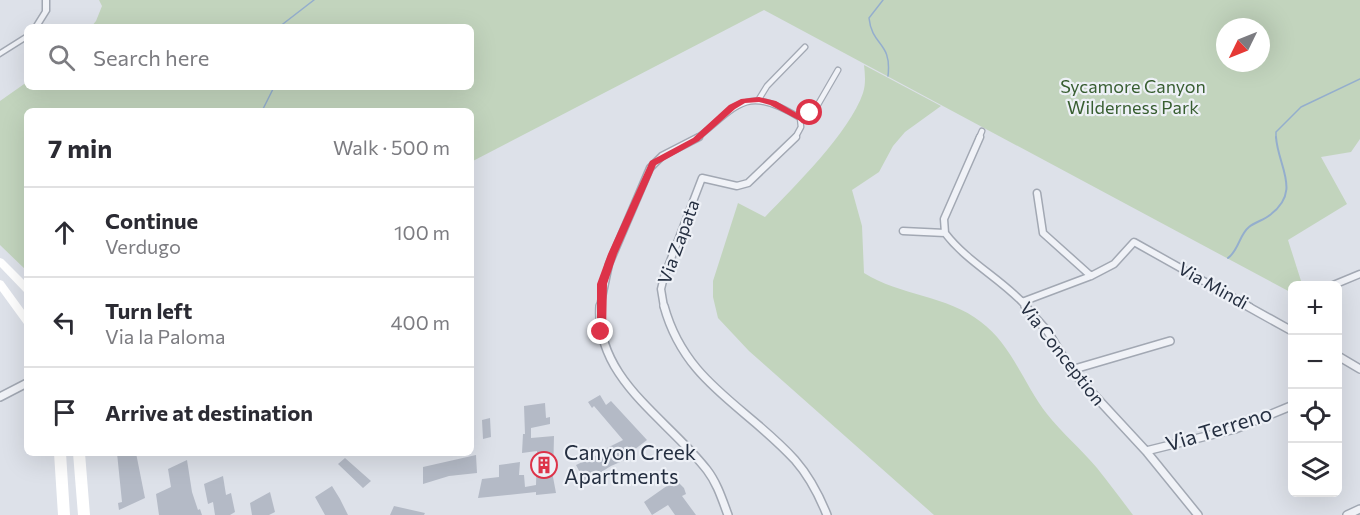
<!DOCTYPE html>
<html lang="en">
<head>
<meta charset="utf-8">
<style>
	:root { --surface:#fff; --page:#f2f2f3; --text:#2b2b33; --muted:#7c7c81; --line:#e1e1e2 }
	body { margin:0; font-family:Commissioner,sans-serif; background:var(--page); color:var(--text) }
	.controls { position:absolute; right:18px; bottom:18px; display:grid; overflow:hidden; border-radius:9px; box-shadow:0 6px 24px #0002 }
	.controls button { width:54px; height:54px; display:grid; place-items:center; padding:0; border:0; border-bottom:2px solid var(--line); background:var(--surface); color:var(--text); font:30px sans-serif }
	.compass { position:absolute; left:1216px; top:18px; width:54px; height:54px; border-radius:50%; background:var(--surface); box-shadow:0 6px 24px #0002; rotate:227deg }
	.stop { position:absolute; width:18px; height:18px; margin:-14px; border:4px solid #dd3349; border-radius:50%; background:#fff }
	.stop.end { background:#dd3349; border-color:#fff; box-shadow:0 2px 6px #0008 }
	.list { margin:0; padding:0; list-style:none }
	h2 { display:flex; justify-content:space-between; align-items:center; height:78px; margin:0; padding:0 24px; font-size:26px }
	h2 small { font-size:20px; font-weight:400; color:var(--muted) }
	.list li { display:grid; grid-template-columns:39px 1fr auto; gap:18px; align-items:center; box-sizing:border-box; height:90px; padding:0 24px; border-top:2px solid var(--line) }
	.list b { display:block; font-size:22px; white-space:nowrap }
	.list p { margin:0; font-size:20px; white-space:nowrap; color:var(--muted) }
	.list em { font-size:20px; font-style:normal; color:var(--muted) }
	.icon { flex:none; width:33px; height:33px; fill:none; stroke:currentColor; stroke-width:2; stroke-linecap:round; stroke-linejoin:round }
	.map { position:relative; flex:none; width:1360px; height:515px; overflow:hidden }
	.search { position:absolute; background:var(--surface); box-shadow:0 6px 24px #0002; left:24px; top:24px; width:450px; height:66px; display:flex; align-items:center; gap:15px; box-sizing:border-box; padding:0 21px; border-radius:9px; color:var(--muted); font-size:22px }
	.panel { position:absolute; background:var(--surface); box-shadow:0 6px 24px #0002; left:24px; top:108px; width:450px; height:348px; border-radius:9px }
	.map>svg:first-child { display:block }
</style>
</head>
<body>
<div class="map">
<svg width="1360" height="515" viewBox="0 0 1360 515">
	<rect width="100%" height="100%" fill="#dde1e9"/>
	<!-- green -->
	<path fill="#c2d4bd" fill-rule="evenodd" d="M99 0H1360V139L1351 152 1321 157 1347 204 1288 240 1302 284 1292 286V293L764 10 471 162V111H27V271L0 245V101L27 82V87H471V27H91L96 21 102 6ZM1225 27H1261V63H1225Z
		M864 65 941 106 905 132 893 146 879 172 852 190 862 226 864 273C900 296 947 295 981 322 1012 345 1024 385 1047 414 1062 433 1081 449 1097 468 1109 483 1121 499 1133 515H934L749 351 718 318 713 297V281L738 203 765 217C794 187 850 132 863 93 866 84 865 74 864 65Z"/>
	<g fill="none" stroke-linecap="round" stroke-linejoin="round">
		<!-- stream-far1 -->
		<path stroke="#94aecd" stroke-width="1.5" d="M883 0 869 18C872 47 892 41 888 76
			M279 27 314 0
			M262 111 274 87
			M1276 138V132L1301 107 1360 79"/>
		<!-- stream -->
		<path stroke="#94aecd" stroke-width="2" d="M1228 258C1239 250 1239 235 1249 227 1255 222 1264 220 1270 215 1302 191 1278 167 1276 137"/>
	</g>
	<!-- building -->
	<path fill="#b4bac6" d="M600 395 606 405 611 401 647 440 626 456 627 459 611 466 585 482 576 465 608 450 607 448 623 440 594 406 592 408 588 402Z
		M545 403 546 418 550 417V424L531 428V438L554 436 553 477 556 493 536 495V492L478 498 482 479 499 477V465L520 462 519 475H524L525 487 536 485 537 451 522 453 523 434H525L524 406Z
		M490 418 491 437 483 439 482 420Z
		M117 453H136L145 498 119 510 118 503 122 502Z
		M476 455 477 473 449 476 423 484V467Z
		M345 458 371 481 363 488 338 464Z
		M187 460 192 492 198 510 200 509 202 515H159L156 494 171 487 168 469Z
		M223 476 226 495 231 493 235 512 230 515H215L213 502 208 504 204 484Z
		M674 478 684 488 686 494 682 496 696 515H675L668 505 652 515 644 502 671 483 669 481Z
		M332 486 340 499 348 515H325L315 497Z
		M270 492 275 512 269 515H252L250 503Z
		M394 506 425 513 424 515H390Z"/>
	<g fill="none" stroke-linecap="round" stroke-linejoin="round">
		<defs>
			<path id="minor-far2" d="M759 99 767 86 805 47
				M697 138C740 104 746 85 800 118
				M795 138 801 127 800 118 816 108 838 70
				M979 138 982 131"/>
			<path id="minor-far1" d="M1037 193 1043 233 1091 276
				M903 231 945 233C968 263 1002 279 1027 307
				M945 233 944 219 980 137
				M1331 286 1360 274
				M1022 302 1091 276 1114 264 1134 242 1250 307
				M600 307 609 264 650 168 662 156 699 137
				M664 307 661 289 664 277 702 178 737 186 748 183 796 137"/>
			<path id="minor" d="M600 306C595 379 667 418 707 470 717 483 722 499 728 515
				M664 306C685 383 745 405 795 460 809 476 819 495 827 515
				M1025 306 1048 332 1071 370 1146 451 1198 515
				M1247 306 1292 331
				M1338 356 1360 369
				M1071 370 1170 341
				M0 397 27 383
				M1146 451 1235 429 1291 406
				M1347 515 1360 509"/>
			<path id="tertiary" d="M43 0H49V11L39 27H33L43 11Z
				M27 34V39L0 56V51Z"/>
		</defs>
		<!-- minor-far2 casing -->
		<use href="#minor-far2" stroke="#a2a8b3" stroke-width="7"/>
		<!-- minor-far1 casing -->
		<use href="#minor-far1" stroke="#a2a8b3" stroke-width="9"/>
		<!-- minor casing -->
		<use href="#minor" stroke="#a2a8b3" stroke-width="10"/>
		<!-- tertiary casing -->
		<use href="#tertiary" stroke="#a2a8b3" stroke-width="3"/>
		<!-- minor-far2 -->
		<use href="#minor-far2" stroke="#f0f2f7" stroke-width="4.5"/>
		<!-- minor-far1 -->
		<use href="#minor-far1" stroke="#f0f2f7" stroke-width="6"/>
		<!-- minor -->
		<use href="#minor" stroke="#f0f2f7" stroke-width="7"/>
		<!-- tertiary -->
		<use href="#tertiary" fill="#f0f2f7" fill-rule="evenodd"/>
		<!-- secondary -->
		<path fill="#fff" fill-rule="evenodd" d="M0 258 3 259 27 283V293L24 292 0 267Z
			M0 280 3 281 27 314V325L24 324 0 291Z
			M54 453H66L70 515H58Z
			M73 453H85L90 515H78Z"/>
	</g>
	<!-- route -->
	<path fill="#dd3349" d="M759 97 776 101 800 115 810 110 814 113 800 121 770 105 759 102 745 103 735 109 699 141 656 165 617 254 607 284 606 332 604 335H597V284L608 254 650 161 693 138 729 105 741 99Z"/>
	<!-- icons -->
	<defs>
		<symbol id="building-ring" viewBox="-11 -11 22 22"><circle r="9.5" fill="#edf0f6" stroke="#dd3349" stroke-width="1.5"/><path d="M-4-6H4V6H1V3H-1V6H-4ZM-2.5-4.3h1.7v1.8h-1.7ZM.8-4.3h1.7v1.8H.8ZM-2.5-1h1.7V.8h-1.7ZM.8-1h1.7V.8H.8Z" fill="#dd3349"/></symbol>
	</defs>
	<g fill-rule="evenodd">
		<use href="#building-ring" x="529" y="450" width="30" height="30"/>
	</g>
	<g text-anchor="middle" stroke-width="4.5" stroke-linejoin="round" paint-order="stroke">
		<!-- park labels -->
		<g font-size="18" fill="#385e31" stroke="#edf0f6">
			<text x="1133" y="93">Sycamore Canyon<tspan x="1133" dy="21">Wilderness Park</tspan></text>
		</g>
		<!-- street labels -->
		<g font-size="18" fill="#252f41" stroke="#edf0f6">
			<text transform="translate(679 242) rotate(-70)" y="6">Via Zapata</text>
			<text transform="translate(1213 286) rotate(29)" y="6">Via Mindi</text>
			<text transform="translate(1062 354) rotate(52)" y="6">Via Conception</text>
		</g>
		<!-- near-street labels -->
		<g font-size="21" fill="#252f41" stroke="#edf0f6">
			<text transform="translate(1219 429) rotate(-17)" y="7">Via Terreno</text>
		</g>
		<!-- near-poi labels -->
		<g font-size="21" fill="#252f41" stroke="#edf0f6" text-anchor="start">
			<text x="564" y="460">Canyon Creek<tspan x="564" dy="24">Apartments</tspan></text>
		</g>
	</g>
</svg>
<div class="controls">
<button>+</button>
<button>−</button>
<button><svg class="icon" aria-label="locate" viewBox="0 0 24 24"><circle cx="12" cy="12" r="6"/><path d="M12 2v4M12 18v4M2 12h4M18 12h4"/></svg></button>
<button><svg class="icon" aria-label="layers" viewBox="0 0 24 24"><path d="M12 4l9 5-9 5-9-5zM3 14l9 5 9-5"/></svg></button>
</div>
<svg class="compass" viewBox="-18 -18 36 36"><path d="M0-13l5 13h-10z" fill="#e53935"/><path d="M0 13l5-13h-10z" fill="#7c7c81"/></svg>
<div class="stop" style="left:810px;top:113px"></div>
<div class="stop end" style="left:601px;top:332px"></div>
<div class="search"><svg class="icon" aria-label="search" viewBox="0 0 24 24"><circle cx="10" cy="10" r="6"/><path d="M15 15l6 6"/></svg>Search here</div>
<section class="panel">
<h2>7 min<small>Walk · 500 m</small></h2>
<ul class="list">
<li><svg class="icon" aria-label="ahead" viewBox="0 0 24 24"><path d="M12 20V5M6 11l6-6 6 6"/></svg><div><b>Continue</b><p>Verdugo</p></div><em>100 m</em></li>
<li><svg class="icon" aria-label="left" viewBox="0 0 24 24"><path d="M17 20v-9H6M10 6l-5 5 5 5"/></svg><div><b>Turn left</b><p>Via la Paloma</p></div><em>400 m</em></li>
<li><svg class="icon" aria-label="arrive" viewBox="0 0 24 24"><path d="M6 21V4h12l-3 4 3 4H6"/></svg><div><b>Arrive at destination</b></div></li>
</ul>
</section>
</div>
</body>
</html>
